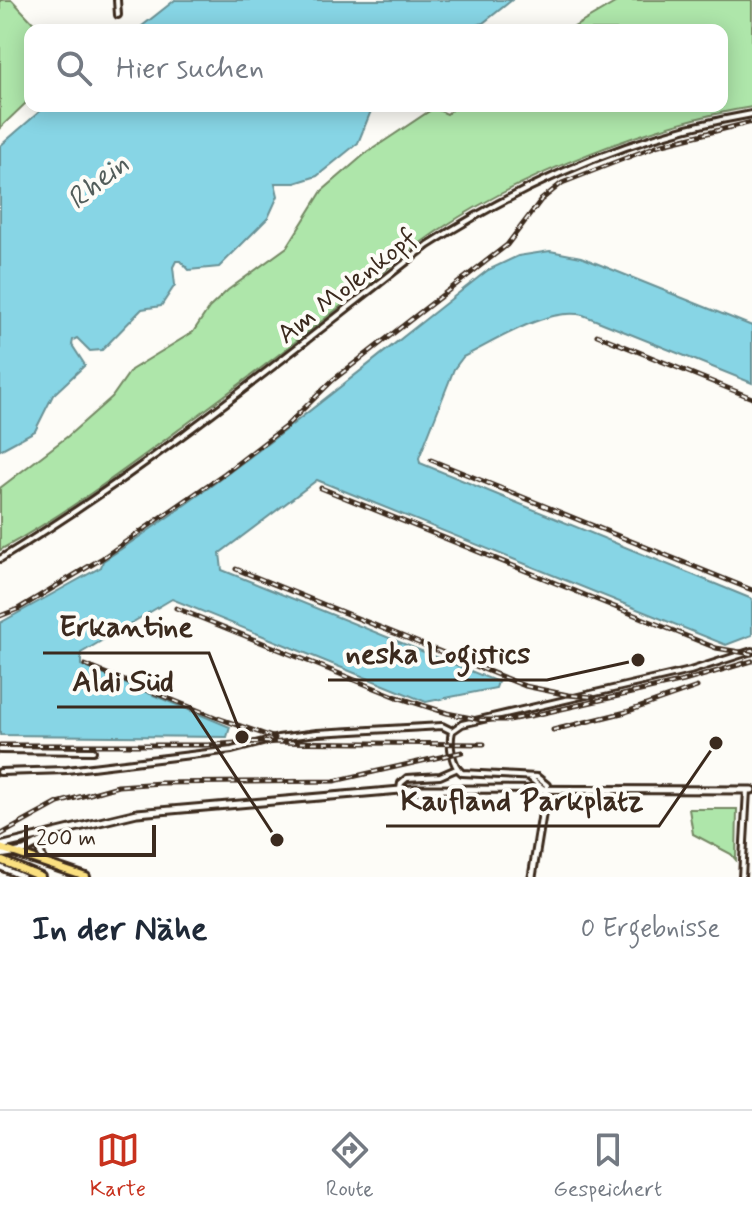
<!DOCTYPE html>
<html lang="de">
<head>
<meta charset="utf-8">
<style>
	:root { --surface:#fff; --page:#f6f6f7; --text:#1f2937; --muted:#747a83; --line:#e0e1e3; --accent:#c8321e }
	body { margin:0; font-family:Mynerve,sans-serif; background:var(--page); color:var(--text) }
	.scale { position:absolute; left:24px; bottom:20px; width:132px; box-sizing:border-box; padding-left:8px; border:4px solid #3b2a1e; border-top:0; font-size:22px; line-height:28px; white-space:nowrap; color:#3b2a1e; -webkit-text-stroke:6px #fdfcf7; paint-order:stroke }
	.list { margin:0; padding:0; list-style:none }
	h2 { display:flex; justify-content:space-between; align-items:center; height:104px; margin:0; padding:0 32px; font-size:34px }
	h2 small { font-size:26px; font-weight:400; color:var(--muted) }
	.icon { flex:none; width:44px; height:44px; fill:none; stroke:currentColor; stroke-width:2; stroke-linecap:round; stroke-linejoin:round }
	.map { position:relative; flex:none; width:752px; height:877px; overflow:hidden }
	.search { position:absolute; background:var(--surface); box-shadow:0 4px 20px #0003; left:24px; right:24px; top:24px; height:88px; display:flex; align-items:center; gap:20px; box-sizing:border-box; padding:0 28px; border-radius:16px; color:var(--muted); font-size:30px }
	.sheet { height:232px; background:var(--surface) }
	nav { display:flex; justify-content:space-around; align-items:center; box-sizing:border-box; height:112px; border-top:2px solid var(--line); background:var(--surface); font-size:22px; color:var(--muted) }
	nav a { display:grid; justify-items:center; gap:4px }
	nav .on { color:var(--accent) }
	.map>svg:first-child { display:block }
</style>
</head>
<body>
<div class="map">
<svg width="752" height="877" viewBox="0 0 752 877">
	<rect width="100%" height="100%" fill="#fdfcf7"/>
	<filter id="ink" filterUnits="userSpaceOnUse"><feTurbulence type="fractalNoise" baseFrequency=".0125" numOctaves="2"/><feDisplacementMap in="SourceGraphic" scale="16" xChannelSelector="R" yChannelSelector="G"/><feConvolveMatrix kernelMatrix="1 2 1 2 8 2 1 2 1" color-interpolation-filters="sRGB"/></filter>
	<g filter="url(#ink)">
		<!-- green -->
		<path fill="#aee6aa" stroke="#748864" stroke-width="2" d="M0 0H12L40 30H30V99L0 128Z
			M620 0H752V107C655 122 524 174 442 228 406 251 375 280 341 306 289 348 235 388 181 428 123 471 64 515 0 550V488L68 436 112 397 131 370 193 332 209 308 228 290 287 247 322 191 365 154 434 108 447 114 456 106H722V30H569Z
			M689 809H737L736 860 731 854 693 834Z"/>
		<!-- water -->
		<path fill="#87d5e5" stroke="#699195" stroke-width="2" d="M175 0H512L483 23 459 30H137Z
			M46 106H373L358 143 317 176 295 183H275L278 196 268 218 219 267 189 270 181 261H176L173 267 175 285 161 306 142 309 102 350 90 351 77 338 73 340 72 345 85 365 53 395 35 431 0 450V146Z
			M550 251 581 257 752 326V383L583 315C547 307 496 341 463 357L454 369 419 458 420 463 752 599V635L726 645 317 480 220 553 222 570 498 682 496 688 426 702 172 599 81 653V665L230 727 227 737 0 735V623L101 567 103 561C238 473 361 369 488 270L518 256Z"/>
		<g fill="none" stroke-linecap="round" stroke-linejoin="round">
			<defs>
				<path id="minor" d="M117 0 118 15
					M0 559C153 466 287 355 428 245 526 182 636 134 752 114
					M452 731 462 724 690 671 752 651
					M452 731C449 744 451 764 462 773L537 777 547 785 546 791
					M0 750 93 751
					M0 772 67 770 232 750 278 738 317 733 442 726 452 731
					M529 777 545 790
					M400 789 401 783 407 778 440 776 456 769
					M0 867 23 877
					M742 877 747 790"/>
				<path id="secondary" d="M41 842 39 849 44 862
					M0 846 137 813 412 789 752 790
					M0 855 24 851 51 837
					M532 877 546 791"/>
				<path id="primary" d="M0 848 86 877
					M0 860 41 877"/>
			</defs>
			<!-- minor casing -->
			<use href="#minor" stroke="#3b2a1e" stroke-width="10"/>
			<!-- secondary casing -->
			<use href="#secondary" stroke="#3b2a1e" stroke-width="11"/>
			<!-- primary casing -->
			<use href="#primary" stroke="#3b2a1e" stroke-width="12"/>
			<!-- minor -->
			<use href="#minor" stroke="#fdfcf7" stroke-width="4"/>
			<!-- secondary -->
			<use href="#secondary" stroke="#fdfcf7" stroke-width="5"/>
			<!-- primary -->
			<use href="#primary" stroke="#fbe080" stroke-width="6"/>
			<defs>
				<path id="rail" d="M597 335 752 398
					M431 460 752 590
					M321 488 716 648 752 654
					M236 569 525 686 568 695 593 697
					M176 608 397 697 447 713 481 720H509L535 715 684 681 752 661
					M0 616 18 609 101 559 225 473 285 427 333 380 507 245 541 200 562 183 659 145 752 122
					M85 665 215 717 275 738
					M553 730 626 712 697 687
					M0 745H208L250 742 484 744
					M0 835 58 803 118 786 161 783 334 781 462 752"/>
			</defs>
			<!-- rail casing -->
			<use href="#rail" stroke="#3b2a1e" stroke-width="5"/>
			<!-- rail -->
			<use href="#rail" stroke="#fdfcf7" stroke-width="2" stroke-dasharray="6" stroke-linecap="butt"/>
		</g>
	</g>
	<g text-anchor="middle" stroke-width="8" stroke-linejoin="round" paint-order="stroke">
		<!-- street labels -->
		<g font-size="28" fill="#3b2a1e" stroke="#fdfcf7">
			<text transform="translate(346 285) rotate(-38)" y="10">Am Molenkopf</text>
		</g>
		<!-- water labels -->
		<g font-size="30" font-style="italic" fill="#525d5a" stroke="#fdfcf7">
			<text transform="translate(97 181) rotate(-40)" y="10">Rhein</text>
		</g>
	</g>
	<!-- callouts -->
	<path fill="none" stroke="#3b2a1e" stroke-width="3" d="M242 737L209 653H43M638 660L547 680H328M277 840L190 707H57M716 743L659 826H386"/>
	<g fill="#3b2a1e" stroke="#fdfcf7" stroke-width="3">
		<circle cx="242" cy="737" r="8"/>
		<circle cx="638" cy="660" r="8"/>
		<circle cx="277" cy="840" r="8"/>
		<circle cx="716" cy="743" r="8"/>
	</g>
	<g font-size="30" text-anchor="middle" font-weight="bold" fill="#3b2a1e" stroke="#fdfcf7" stroke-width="8" stroke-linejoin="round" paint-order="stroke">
		<text x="126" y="636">Erkantine</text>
		<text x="438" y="663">neska Logistics</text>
		<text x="123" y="691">Aldi Süd</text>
		<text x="522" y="810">Kaufland Parkplatz</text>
	</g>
</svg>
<div class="scale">200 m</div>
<div class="search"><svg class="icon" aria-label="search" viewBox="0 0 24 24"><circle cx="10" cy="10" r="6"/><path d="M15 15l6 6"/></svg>Hier suchen</div>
</div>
<section class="sheet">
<h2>In der Nähe<small>0 Ergebnisse</small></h2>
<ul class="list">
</ul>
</section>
<nav>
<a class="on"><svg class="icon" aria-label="map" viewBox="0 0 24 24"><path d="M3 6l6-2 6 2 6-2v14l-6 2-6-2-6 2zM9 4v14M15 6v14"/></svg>Karte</a>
<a><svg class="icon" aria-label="directions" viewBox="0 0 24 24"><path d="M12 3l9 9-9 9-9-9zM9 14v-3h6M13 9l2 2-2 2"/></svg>Route</a>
<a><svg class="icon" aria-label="saved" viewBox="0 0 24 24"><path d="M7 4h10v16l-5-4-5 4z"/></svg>Gespeichert</a>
</nav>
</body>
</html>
